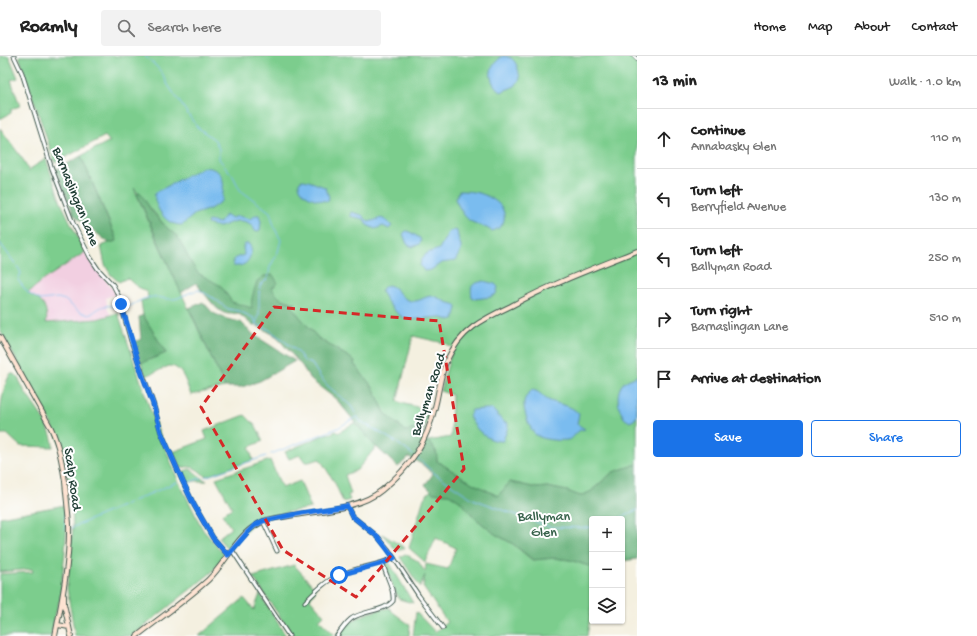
<!DOCTYPE html>
<html lang="en">
<head>
<meta charset="utf-8">
<style>
	:root { --surface:#fff; --page:#f2f2f2; --text:#222; --muted:#767676; --line:#e0e0e0; --accent:#1a73e8 }
	body { margin:0; font-family:"Gochi Hand",sans-serif; background:var(--page); color:var(--text) }
	.controls { position:absolute; right:12px; bottom:12px; display:grid; overflow:hidden; border-radius:4px; box-shadow:0 1px 3px #0004 }
	.controls button { width:36px; height:36px; display:grid; place-items:center; padding:0; border:0; border-bottom:1px solid var(--line); background:var(--surface); color:var(--text); font:20px sans-serif }
	.stop { position:absolute; width:12px; height:12px; margin:-9px; border:3px solid #1a73e8; border-radius:50%; background:#fff }
	.stop.end { background:#1a73e8; border-color:#fff; box-shadow:0 1px 4px #0008 }
	.list { margin:0; padding:0; list-style:none }
	h2 { display:flex; justify-content:space-between; align-items:center; height:52px; margin:0; padding:0 16px; font-size:17px }
	h2 small { font-size:13px; font-weight:400; color:var(--muted) }
	.list li { display:grid; grid-template-columns:26px 1fr auto; gap:12px; align-items:center; box-sizing:border-box; height:60px; padding:0 16px; border-top:1px solid var(--line) }
	.list b { display:block; font-size:15px; white-space:nowrap }
	.list p { margin:0; font-size:13px; white-space:nowrap; color:var(--muted) }
	.list em { font-size:13px; font-style:normal; color:var(--muted) }
	.actions { display:flex; gap:8px; padding:12px 16px }
	.actions a { flex:1; padding:9px 0; border:1px solid var(--accent); border-radius:4px; text-align:center; font-size:14px; color:var(--accent) }
	.actions .main { background:var(--accent); color:#fff }
	.icon { flex:none; width:22px; height:22px; fill:none; stroke:currentColor; stroke-width:2; stroke-linecap:round; stroke-linejoin:round }
	.map { position:relative; flex:none; width:637px; height:580px; overflow:hidden }
	header { display:flex; align-items:center; gap:24px; box-sizing:border-box; height:56px; padding:0 20px; background:var(--surface); border-bottom:1px solid var(--line) }
	header strong { font-size:19px }
	nav { display:flex; gap:22px; margin-inline-start:auto; font-size:14px }
	.search { width:280px; height:36px; background:var(--page); display:flex; align-items:center; gap:10px; box-sizing:border-box; padding:0 14px; border-radius:4px; color:var(--muted); font-size:15px }
	main { display:flex }
	aside { flex:1; background:var(--surface) }
	.map>svg:first-child { display:block }
</style>
</head>
<body>
<header>
<strong>Roamly</strong>
<div class="search"><svg class="icon" aria-label="search" viewBox="0 0 24 24"><circle cx="10" cy="10" r="6"/><path d="M15 15l6 6"/></svg>Search here</div>
<nav><a>Home</a><a>Map</a><a>About</a><a>Contact</a></nav>
</header>
<main>
<div class="map">
<svg width="637" height="580" viewBox="0 0 637 580">
	<rect width="100%" height="100%" fill="#fff"/>
	<filter id="ink" filterUnits="userSpaceOnUse"><feTurbulence type="fractalNoise" baseFrequency=".025" numOctaves="2"/><feDisplacementMap in="SourceGraphic" scale="8" xChannelSelector="R" yChannelSelector="G"/><feConvolveMatrix kernelMatrix="1 2 1 2 8 2 1 2 1" color-interpolation-filters="sRGB"/></filter>
	<filter id="wash" filterUnits="userSpaceOnUse"><feTurbulence type="fractalNoise" baseFrequency=".012" numOctaves="4" result="noise"/><feDisplacementMap in="SourceGraphic" scale="16" xChannelSelector="R" yChannelSelector="G"/><feGaussianBlur stdDeviation="0.9" result="paint"/><feColorMatrix in="noise" values="0 0 0 0 0 0 0 0 0 0 0 0 0 0 0 0 0 1.4 0 .05"/><feComposite in="paint" operator="in"/></filter>
	<g filter="url(#wash)">
		<rect width="100%" height="100%" fill="#f4f0e0"/>
		<!-- built -->
		<path fill="#f2cfe1" d="M85 196 94 210 110 229 116 238 106 242 108 254 111 259 97 263 46 267 40 244 28 237 42 225Z"/>
		<!-- green -->
		<path fill="#7ccd8d" stroke="#4e8560" d="M0 0H9L18 22 11 24 20 50 11 53V57L0 63Z
			M19 0H631L637 6V408L613 416 590 436 580 440 567 435 547 431 537 432 510 426 498 440 472 427 437 405 436 395 428 385 451 381 452 339 440 335 453 292 444 287 413 280 397 345C404 349 412 349 420 352V361L416 373 405 375 385 357 374 333 354 308 355 305 318 282 294 254 292 249 295 247 277 241 271 232 273 219 255 255 215 243 202 236 166 171 134 132 154 178 225 331 191 339C186 328 183 310 169 310L146 320 141 307 166 297 143 259 141 245 148 243C148 234 144 234 138 231 134 229 131 225 127 222L119 226 111 219 105 209 101 190 117 184 81 100 108 86H110L105 80 55 107Z
			M0 72 24 105 29 116 33 111 46 103 61 147 85 196 42 225 28 237C32 240 37 242 40 245 46 250 48 260 46 267L97 263 118 257 150 353 178 424 203 474 223 497V502L212 516 132 580H75L67 532 73 471 72 448 67 415 62 391 49 363 0 274Z
			M10 318H14C19 322 21 328 24 334 34 351 53 371 53 391L20 390 7 378H0C0 357 0 337 10 318Z
			M245 359 252 366 255 368 263 385 249 391 253 404 207 420 204 419C196 412 191 409 181 412L173 396 207 383 204 375Z
			M354 367 373 384 380 387 377 392 376 391 357 414 345 419 351 438 348 439 350 444 343 446 335 427 320 403 309 406H305L300 399 289 403 285 396 326 378 332 377 336 375 338 377Z
			M270 404 282 432 300 425 311 452C292 456 268 457 252 469 244 475 237 489 228 493L218 482 231 472 222 458 232 452 216 422Z
			M190 413C197 416 200 423 207 425H195L188 427 183 416 184 415Z
			M431 434 433 437 449 438 461 446 475 462 495 478 513 488 532 504 554 502 570 504 592 511V548L587 580H413L416 556 435 576 447 566 423 531 425 519 420 531 400 501 405 498 418 505 425 516 426 508 448 513 456 492 436 482 425 506 409 492 424 442Z
			M65 449 67 466 65 495 60 543 55 559 51 580H0V518L33 516 32 513 0 516V461Z
			M382 478 405 492 397 495Z
			M389 506 413 547 399 543 394 533 385 509Z
			M294 509 316 533 310 543 324 559 319 564 334 578 333 580H293L253 521Z
			M260 538 286 580H199L244 542 254 554Z
			M389 552 394 557 410 569 409 580H335C350 564 367 555 389 552Z"/>
		<!-- forest -->
		<path fill="#65b078" stroke="#427656" d="M81 100 117 185 109 187 74 159 56 114Z
			M140 136 151 154 166 171 177 180 193 210 198 217 221 230 232 246 252 252C250 243 255 233 257 225L264 220 273 219 278 227 272 232C279 244 283 245 296 247L292 249 294 254 318 282 355 305 354 308 374 333 385 357 405 375 416 373 420 362V354L430 356 422 381C432 388 437 392 437 405L472 427 498 440 510 426 537 432 547 431 567 435 580 440 590 436 613 416 637 408V503L622 505V463H592V511L570 504 554 502 533 504 513 488 495 478 475 462 461 446 449 438 433 437 425 429 433 418 423 409 409 401 398 411 373 388 337 344 311 324 302 310 276 280 256 269H252L238 257C233 258 227 259 222 256 213 251 204 236 196 227L181 237 137 138Z
			M203 246 213 257 227 263 241 266 251 277 295 305 260 325 242 331H225L189 252Z
			M143 259 166 297 141 307 135 286 141 283 139 261Z"/>
		<!-- water -->
		<path fill="#7abcef" stroke="#4c7c92" d="M503 0C517 1 518 12 520 23L515 30 501 36C486 24 488 10 503 0Z
			M205 111C227 114 224 128 222 145L210 153 195 158 182 169C173 169 166 165 161 157 158 153 153 142 155 137 158 134 163 133 166 131 179 124 192 116 205 111Z
			M302 124C309 124 318 129 325 131L329 141 328 145C317 145 298 140 299 126Z
			M459 135C468 135 479 136 487 140 493 143 501 148 503 154 507 164 502 173 492 175 486 171 479 169 472 166 464 162 459 151 455 143Z
			M351 156 362 159 369 166C383 162 380 159 392 170L389 173 383 170 375 173 367 169 364 163 350 160Z
			M227 159 232 162 238 160 250 163 256 159H259L261 165 260 174 257 176 255 175 252 169C239 161 233 166 220 171L207 168 208 165 220 167 223 161Z
			M455 174 457 175 459 185 461 189V195L455 205 441 207 431 214 424 215 420 209C423 196 429 197 439 193L449 175Z
			M406 175H408L420 182 421 186 418 189 412 191 407 188 403 178Z
			M245 188H249C251 191 252 193 251 197 249 207 243 211 233 210V205L235 202 244 199 243 191Z
			M484 225 495 228 498 231 496 238 491 241 475 243 472 241C470 228 472 228 484 225Z
			M388 229C398 231 399 241 408 244 419 248 423 240 432 240 436 240 440 243 444 245 447 247 452 247 456 249L457 252 454 263 449 264 439 261 409 264C397 261 386 245 381 235L384 231Z
			M637 320V360L634 364 630 366C627 364 624 363 623 360 617 350 615 332 626 325 629 323 633 322 637 320Z
			M532 334C540 335 541 340 548 344 559 349 570 348 579 358L577 368 585 373C583 374 580 373 579 375 574 378 574 383 567 384 558 385 543 384 536 379 530 375 523 354 524 347 524 342 528 338 532 334Z
			M486 353H492L504 366 508 367V371L503 385C487 386 475 373 469 360L472 354Z"/>
		<g fill="none" stroke-linecap="round" stroke-linejoin="round">
			<!-- stream -->
			<path stroke="#7abcef" stroke-width="1" d="M145 0 156 10 162 17 168 29 192 64 197 71 215 84 219 93V103L233 120 240 134 270 156 275 173 281 184 278 196 270 211 268 222 260 230 259 239V259L256 267
				M0 187 19 213 21 217 18 224 28 237 40 244 58 242 65 244 78 255 89 259C97 255 101 248 112 250 115 251 117 253 121 253
				M124 253C134 249 142 241 153 241 162 241 170 245 178 242 186 239 191 235 199 234L215 243 228 253 239 255 254 262 256 268 268 273 283 284 298 296 304 305 312 308 320 321 328 330 351 350 360 365 396 386 413 399
				M271 398 338 372 356 361
				M416 401 434 417 473 443 550 471 586 472 592 471
				M205 421 266 400
				M187 427 201 422
				M618 463 637 454
				M71 472 177 426
				M65 473V450"/>
		</g>
	</g>
	<g filter="url(#ink)">
		<g fill="none" stroke-linecap="round" stroke-linejoin="round">
			<defs>
				<path id="street" d="M14 0 22 17 51 110 73 167 90 201 98 213 113 229 119 241 131 285 153 347 161 376 183 426 194 449 213 482 228 499
					M634 0 637 3
					M347 450 352 460 378 481 388 493 419 540 443 572
					M263 465 277 495
					M232 494 289 580
					M305 546C315 536 326 524 340 519 357 511 377 510 394 502
					M337 580C341 574 345 568 351 563 363 554 384 556 393 545 395 532 385 520 383 507"/>
				<path id="secondary" d="M0 281 51 372C59 389 62 407 65 425 66 439 68 454 69 468 70 503 62 545 55 580
					M64 540V548L71 580
					M58 569 69 571
					M137 580C161 561 186 544 208 524 227 506 236 479 260 467 267 463 275 462 283 461 312 455 359 454 382 434 411 410 426 388 435 351 439 336 440 320 446 306 452 293 462 279 473 271 484 263 498 256 511 250 551 228 594 212 637 195"/>
			</defs>
			<!-- street casing -->
			<use href="#street" stroke="#3f584e" stroke-width="5"/>
			<!-- secondary casing -->
			<use href="#secondary" stroke="#3f584e" stroke-width="6"/>
			<!-- street -->
			<use href="#street" stroke="#fff" stroke-width="3"/>
			<!-- secondary -->
			<use href="#secondary" stroke="#fee3d2" stroke-width="4"/>
		</g>
	</g>
	<g fill="none" stroke-linecap="round" stroke-linejoin="round" filter="url(#ink)">
		<!-- route -->
		<path stroke="#1a73e8" stroke-width="5" d="M121 248 142 318 153 348 161 376 183 426 194 449 213 482 228 499 247 477 254 470 263 465 301 457 347 450 352 460 378 481 394 502 383 507 339 519"/>
	</g>
	<!-- marked area -->
	<path fill="none" stroke="#d62828" stroke-width="3" stroke-dasharray="8 5" stroke-linejoin="round" d="M274 251 439 265 464 413 356 541 283 494 201 351Z"/>
	<g text-anchor="middle" stroke-width="4" stroke-linejoin="round" paint-order="stroke">
		<!-- street labels -->
		<g font-size="14" fill="#1f3d34" stroke="#fff">
			<text transform="translate(77 140) rotate(68)" y="5">Barnaslingan Lane</text>
			<text transform="translate(427 338) rotate(-72)" y="5">Ballyman Road</text>
			<text transform="translate(74 423) rotate(82)" y="5">Scalp Road</text>
		</g>
		<!-- park labels -->
		<g font-size="14" fill="#36614a" stroke="#fff">
			<text x="544" y="464">Ballyman<tspan x="544" dy="16">Glen</tspan></text>
		</g>
	</g>
</svg>
<div class="controls">
<button>+</button>
<button>−</button>
<button><svg class="icon" aria-label="layers" viewBox="0 0 24 24"><path d="M12 4l9 5-9 5-9-5zM3 14l9 5 9-5"/></svg></button>
</div>
<div class="stop" style="left:339px;top:519px"></div>
<div class="stop end" style="left:121px;top:248px"></div>
</div>
<aside>
<h2>13 min<small>Walk · 1.0 km</small></h2>
<ul class="list">
<li><svg class="icon" aria-label="ahead" viewBox="0 0 24 24"><path d="M12 20V5M6 11l6-6 6 6"/></svg><div><b>Continue</b><p>Annabasky Glen</p></div><em>110 m</em></li>
<li><svg class="icon" aria-label="left" viewBox="0 0 24 24"><path d="M17 20v-9H6M10 6l-5 5 5 5"/></svg><div><b>Turn left</b><p>Berryfield Avenue</p></div><em>130 m</em></li>
<li><svg class="icon" aria-label="left" viewBox="0 0 24 24"><path d="M17 20v-9H6M10 6l-5 5 5 5"/></svg><div><b>Turn left</b><p>Ballyman Road</p></div><em>250 m</em></li>
<li><svg class="icon" aria-label="right" viewBox="0 0 24 24"><path d="M7 20v-9h11M14 6l5 5-5 5"/></svg><div><b>Turn right</b><p>Barnaslingan Lane</p></div><em>510 m</em></li>
<li><svg class="icon" aria-label="arrive" viewBox="0 0 24 24"><path d="M6 21V4h12l-3 4 3 4H6"/></svg><div><b>Arrive at destination</b></div></li>
</ul>
<div class="actions"><a class="main">Save</a><a>Share</a></div>
</aside>
</main>
</body>
</html>
